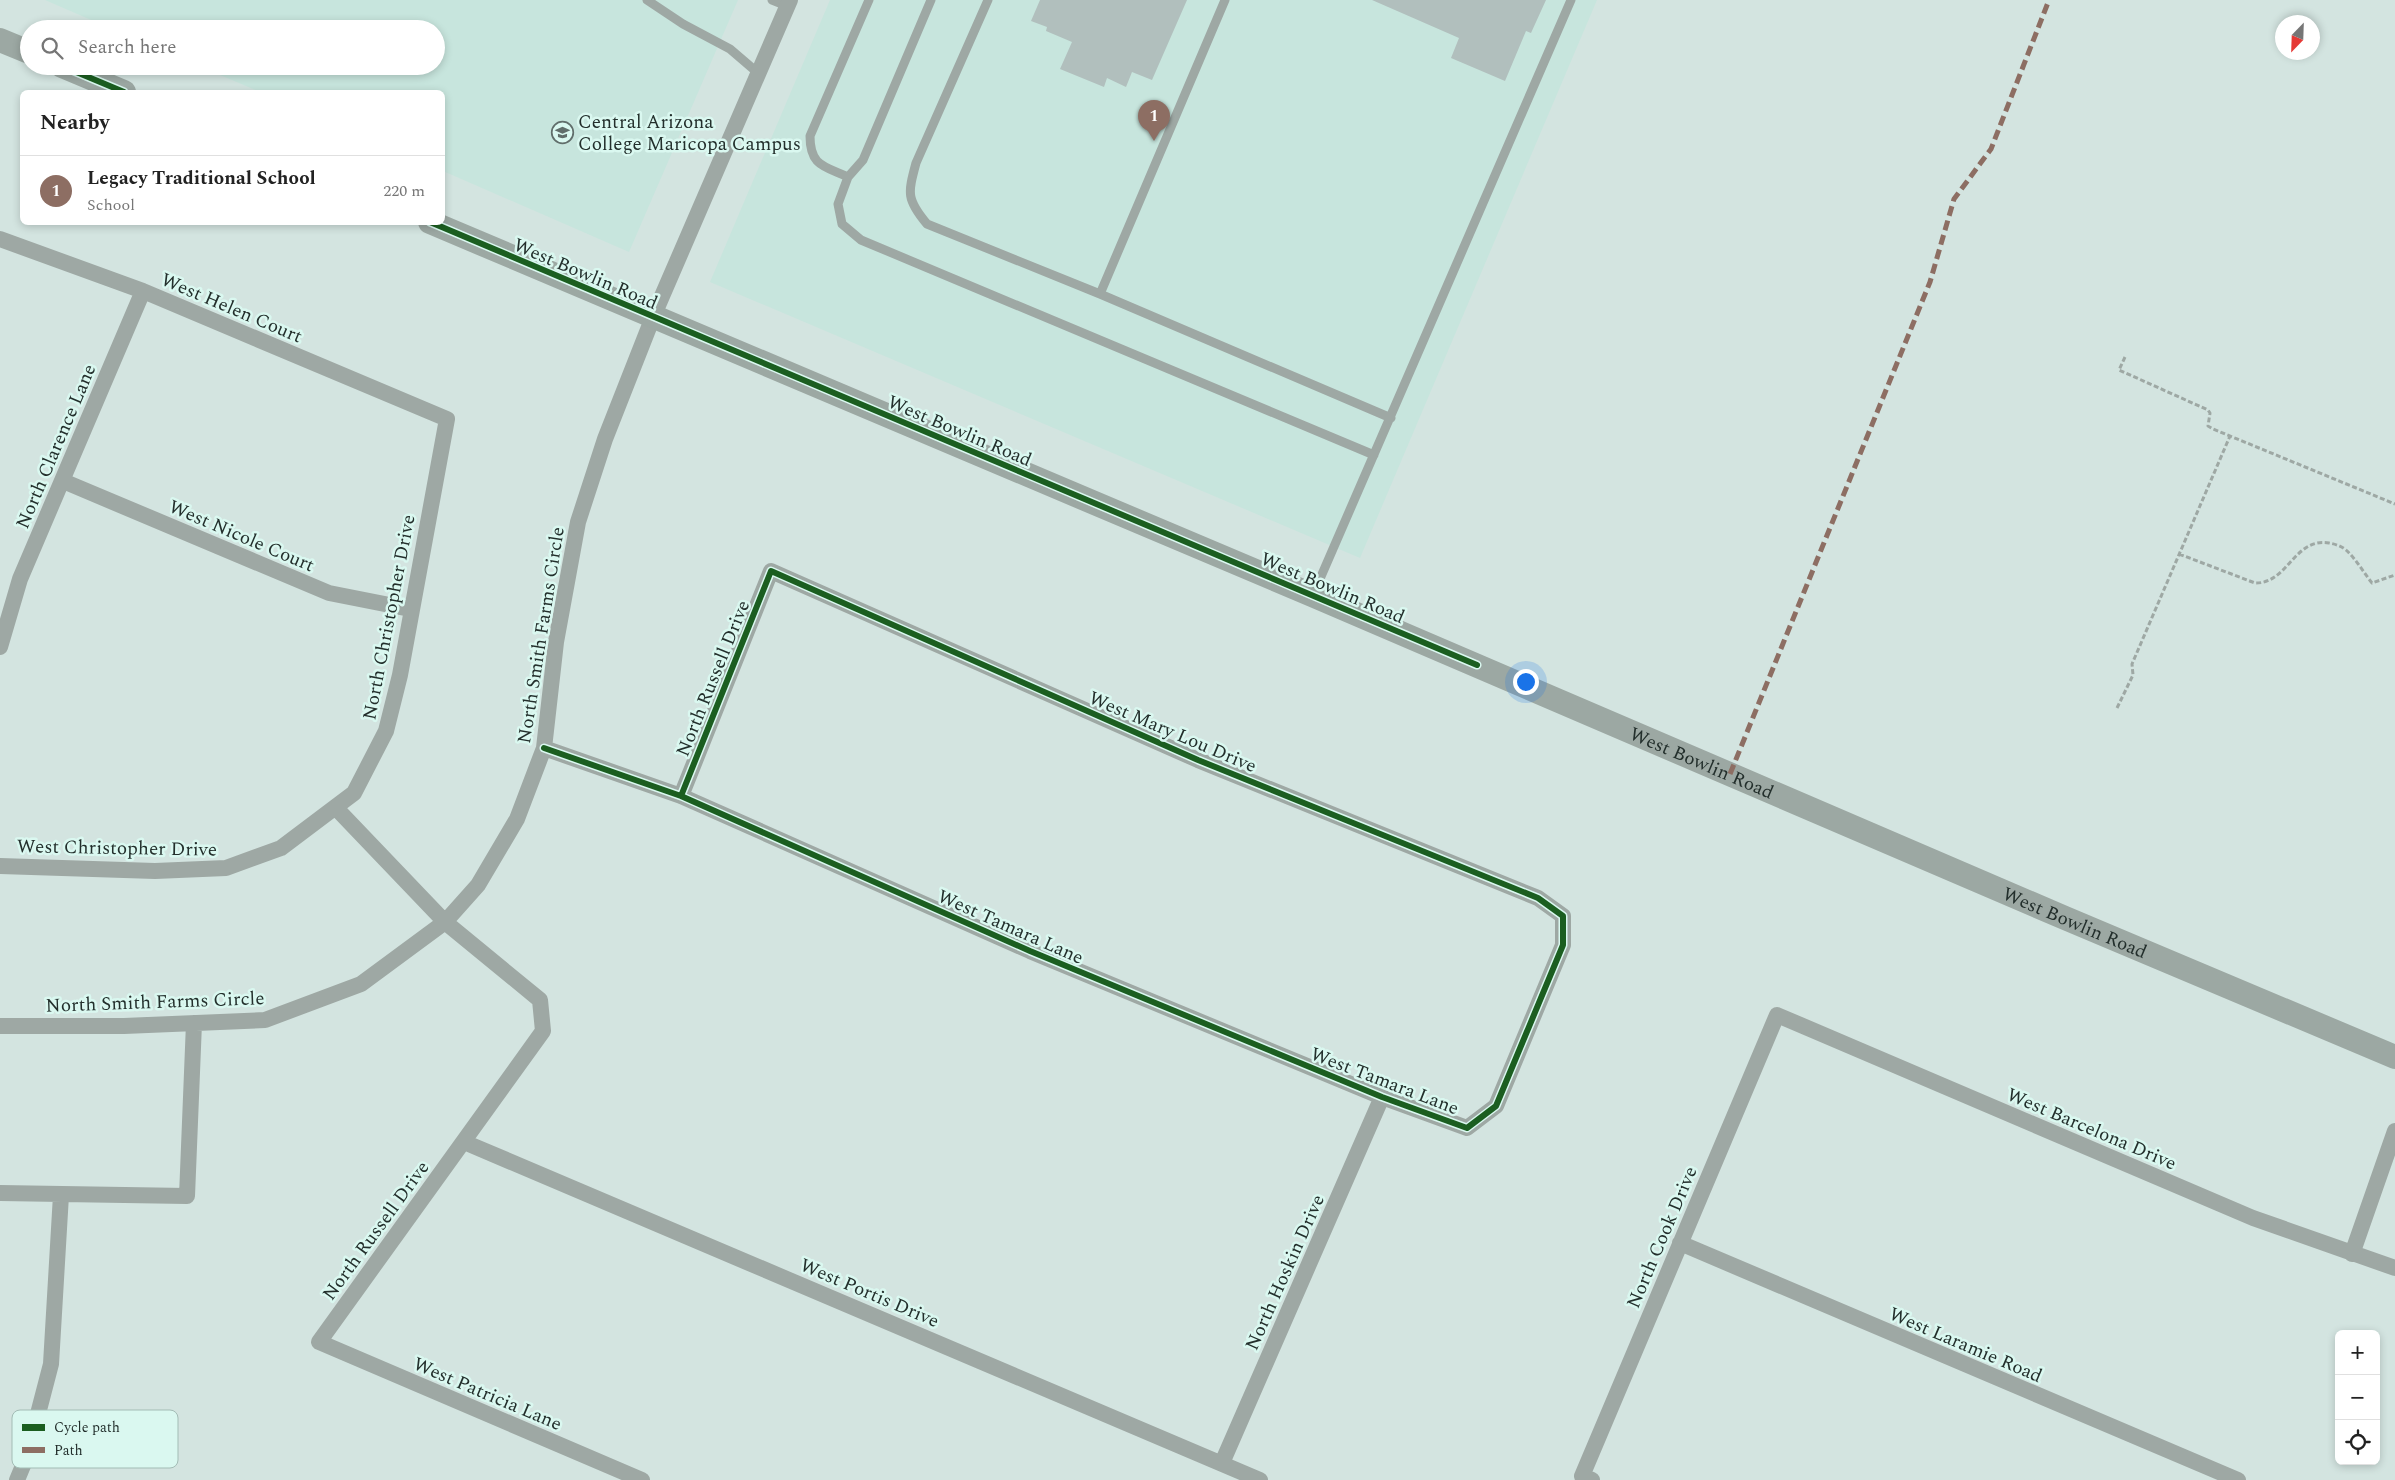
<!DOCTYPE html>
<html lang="en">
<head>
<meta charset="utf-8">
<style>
	:root { --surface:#fff; --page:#f6f6f6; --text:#222; --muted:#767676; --line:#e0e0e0; --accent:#1a73e8 }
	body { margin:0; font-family:Spectral,serif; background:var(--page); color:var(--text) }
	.controls { position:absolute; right:15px; bottom:15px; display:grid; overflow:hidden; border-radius:8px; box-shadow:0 2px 8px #0003 }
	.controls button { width:45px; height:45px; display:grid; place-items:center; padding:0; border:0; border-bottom:1px solid var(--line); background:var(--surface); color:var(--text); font:25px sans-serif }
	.compass { position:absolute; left:2275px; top:15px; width:45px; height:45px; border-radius:50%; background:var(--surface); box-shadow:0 2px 8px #0003; rotate:203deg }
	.you { position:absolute; left:1525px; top:681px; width:18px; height:18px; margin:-12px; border:4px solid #fff; border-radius:50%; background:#1a73e8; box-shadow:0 0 0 8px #1a73e833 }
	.badge { display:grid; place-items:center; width:32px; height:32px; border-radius:50%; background:var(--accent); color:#fff; font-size:16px; font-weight:700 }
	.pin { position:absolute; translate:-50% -41px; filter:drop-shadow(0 1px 2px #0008) }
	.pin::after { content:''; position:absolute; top:26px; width:18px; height:15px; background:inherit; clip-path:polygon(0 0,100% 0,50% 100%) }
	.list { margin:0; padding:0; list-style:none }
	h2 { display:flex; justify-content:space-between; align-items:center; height:65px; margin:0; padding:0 20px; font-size:21px }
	h2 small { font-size:16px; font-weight:400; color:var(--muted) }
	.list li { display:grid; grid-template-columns:32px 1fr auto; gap:15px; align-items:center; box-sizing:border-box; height:70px; padding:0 20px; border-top:1px solid var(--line) }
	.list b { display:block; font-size:19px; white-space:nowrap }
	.list p { margin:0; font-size:16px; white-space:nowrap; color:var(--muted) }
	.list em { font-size:16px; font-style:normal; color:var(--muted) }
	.icon { flex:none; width:28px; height:28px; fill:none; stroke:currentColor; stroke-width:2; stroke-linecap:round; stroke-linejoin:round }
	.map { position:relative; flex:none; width:2395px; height:1480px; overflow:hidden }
	.search { position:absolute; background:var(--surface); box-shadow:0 2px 8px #0003; left:20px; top:20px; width:425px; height:55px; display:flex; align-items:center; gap:12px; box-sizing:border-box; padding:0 18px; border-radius:28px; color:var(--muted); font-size:19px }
	.panel { position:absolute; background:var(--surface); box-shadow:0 2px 8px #0003; left:20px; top:90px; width:425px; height:135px; border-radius:8px }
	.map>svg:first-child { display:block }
</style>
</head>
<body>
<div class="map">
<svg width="2395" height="1480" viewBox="0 0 2395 1480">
	<rect width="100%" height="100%" fill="#d3e4e0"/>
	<!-- built -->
	<path fill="#c7e5dd" d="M45 0H738L629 252 443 171 442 92H260L199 66H436V29H112Z
		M830 0H1597L1360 558 710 282Z"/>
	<!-- building -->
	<path fill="#b1bfbd" d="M1040 0H1187L1152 80 1132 72 1126 87 1107 78 1104 87 1060 69 1072 42 1046 31 1047 27 1031 21Z
		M1372 0H1546L1531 33 1526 31 1505 81 1451 58 1459 38Z"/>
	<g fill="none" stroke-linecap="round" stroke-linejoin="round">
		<!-- path -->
		<path stroke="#9ea8a4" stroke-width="3" stroke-dasharray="5 2.5" stroke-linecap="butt" d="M2125 357 2119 370 2208 410 2210 413 2208 426 2213 429 2395 504
			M2179 554 2255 583C2288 584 2294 537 2329 543 2335 544 2341 546 2346 550 2356 559 2364 573 2372 583L2395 575
			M2117 708 2133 675 2132 664 2230 436"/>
		<!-- lane -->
		<path stroke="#9ea8a4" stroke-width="9" d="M647 0 683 24 730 49 758 73
			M772 0 787 6
			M869 0 810 136C810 166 824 166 848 177L838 204 842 224 861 240 1374 455
			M988 0 916 163C908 193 906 199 927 224L1100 294 1391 418
			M848 177 863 160 931 0
			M1100 294 1225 0
			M1313 595 1571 0"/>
		<!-- street -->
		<path stroke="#9ea8a4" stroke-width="16" d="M0 239 143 291 447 419 400 675 386 731 354 793 281 848 226 868 155 871 0 866
			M63 481 329 593 410 609
			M0 647 20 579 143 291
			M544 748 681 796 1030 951 1382 1097 1467 1128 1496 1106 1563 945V916L1538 898 1198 760 771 571 681 796
			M336 808 445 922 540 1000 543 1031 319 1342 642 1480
			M0 1026H124L265 1020 361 984 445 922 478 885 517 819 544 748 556 642 578 522 605 439 653 317 790 0
			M464 1142 1260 1480
			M0 1193 187 1196 194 1023
			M1680 1243 2238 1480
			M2352 1254 2395 1131
			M1222 1463 1382 1097
			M17 1480 27 1456 51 1364 61 1195
			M1592 1480 1582 1476 1777 1015 2253 1218 2395 1268"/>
		<!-- secondary -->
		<g stroke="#9ca8a3" stroke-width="24">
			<path d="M0 40 29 52"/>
			<path d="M62 66 124 92"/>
			<path id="s1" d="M430 222 1312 595 2065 918 2395 1057"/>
		</g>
		<!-- quiet -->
		<path stroke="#8d6e63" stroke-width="5" stroke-dasharray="10 5" stroke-linecap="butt" d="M1730 774 1930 282 1954 199 1991 149 2049 0"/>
		<defs>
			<path id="cycleway" d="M62 66 124 92
				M430 222 1477 665
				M544 748 681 796 1030 951 1382 1097 1467 1128 1496 1106 1563 945V916L1538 898 1198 760 771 571 681 796"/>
		</defs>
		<!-- cycleway casing -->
		<use href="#cycleway" stroke="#daf8f0" stroke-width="9"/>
		<!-- cycleway -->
		<use href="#cycleway" stroke="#1b5e20" stroke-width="6"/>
	</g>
	<!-- icons -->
	<defs>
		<symbol id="university-ring" viewBox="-11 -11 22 22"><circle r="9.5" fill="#daf8f0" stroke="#616e6b" stroke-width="1.5"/><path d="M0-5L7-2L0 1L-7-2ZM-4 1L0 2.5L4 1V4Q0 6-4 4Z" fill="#616e6b"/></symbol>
	</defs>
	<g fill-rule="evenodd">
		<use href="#university-ring" x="550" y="120" width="25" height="25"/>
	</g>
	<g text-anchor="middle" stroke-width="5" stroke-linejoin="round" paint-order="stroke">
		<!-- poi labels -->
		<g font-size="19" fill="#232f2c" stroke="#daf8f0" text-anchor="start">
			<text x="578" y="128">Central Arizona<tspan x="578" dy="22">College Maricopa Campus</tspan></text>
		</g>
		<!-- street labels -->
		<g font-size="19" fill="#232f2c" stroke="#daf8f0">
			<text transform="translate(586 273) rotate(23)" y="7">West Bowlin Road</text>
			<text transform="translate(232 307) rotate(23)" y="7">West Helen Court</text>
			<text transform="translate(960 430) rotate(23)" y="7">West Bowlin Road</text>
			<text transform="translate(55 446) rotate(-67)" y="7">North Clarence Lane</text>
			<text transform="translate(242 535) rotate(23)" y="7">West Nicole Court</text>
			<text transform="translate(1333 587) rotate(23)" y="7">West Bowlin Road</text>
			<text transform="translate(388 617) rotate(-79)" y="7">North Christopher Drive</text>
			<text transform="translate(540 635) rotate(-81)" y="7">North Smith Farms Circle</text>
			<text transform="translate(712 678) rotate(-68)" y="7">North Russell Drive</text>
			<text transform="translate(1173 731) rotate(23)" y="7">West Mary Lou Drive</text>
			<text dy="7" stroke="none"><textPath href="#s1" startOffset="1382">West Bowlin Road</textPath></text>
			<text transform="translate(117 847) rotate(1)" y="7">West Christopher Drive</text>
			<text dy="7" stroke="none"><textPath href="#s1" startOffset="1788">West Bowlin Road</textPath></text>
			<text transform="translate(1011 926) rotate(24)" y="7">West Tamara Lane</text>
			<text transform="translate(155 1001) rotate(-2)" y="7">North Smith Farms Circle</text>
			<text transform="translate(1385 1080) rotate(21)" y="7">West Tamara Lane</text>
			<text transform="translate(2092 1128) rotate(23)" y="7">West Barcelona Drive</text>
			<text transform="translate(375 1230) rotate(-54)" y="7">North Russell Drive</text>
			<text transform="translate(1661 1237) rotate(-67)" y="7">North Cook Drive</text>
			<text transform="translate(1284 1272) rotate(-66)" y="7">North Hoskin Drive</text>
			<text transform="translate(870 1292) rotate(23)" y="7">West Portis Drive</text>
			<text transform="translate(1966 1344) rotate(23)" y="7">West Laramie Road</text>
			<text transform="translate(488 1393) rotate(23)" y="7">West Patricia Lane</text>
		</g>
	</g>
	<!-- legend -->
	<rect x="12" y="1410" width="166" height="58" rx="8" fill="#daf8f0" stroke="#a3bcb5" stroke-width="1"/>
	<rect x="22" y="1424" width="23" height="7" fill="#1b5e20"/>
	<rect x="22" y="1447" width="23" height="6" fill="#8d6e63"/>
	<g font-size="14" fill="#232f2c">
		<text x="54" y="1432">Cycle path</text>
		<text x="54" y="1455">Path</text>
	</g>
</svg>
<div class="controls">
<button>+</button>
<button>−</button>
<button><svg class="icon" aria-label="locate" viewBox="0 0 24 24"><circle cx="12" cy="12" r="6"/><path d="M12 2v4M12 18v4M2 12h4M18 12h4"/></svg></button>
</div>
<svg class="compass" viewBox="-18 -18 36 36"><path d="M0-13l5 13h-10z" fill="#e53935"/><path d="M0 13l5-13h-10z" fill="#767676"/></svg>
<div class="you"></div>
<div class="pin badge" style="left:1154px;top:141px;background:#8d6e63">1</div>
<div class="search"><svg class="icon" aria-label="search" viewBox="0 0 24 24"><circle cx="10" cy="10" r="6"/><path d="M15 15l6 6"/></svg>Search here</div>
<section class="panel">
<h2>Nearby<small></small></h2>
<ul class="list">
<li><span class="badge" style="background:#8d6e63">1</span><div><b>Legacy Traditional School</b><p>School</p></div><em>220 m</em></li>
</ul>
</section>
</div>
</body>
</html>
